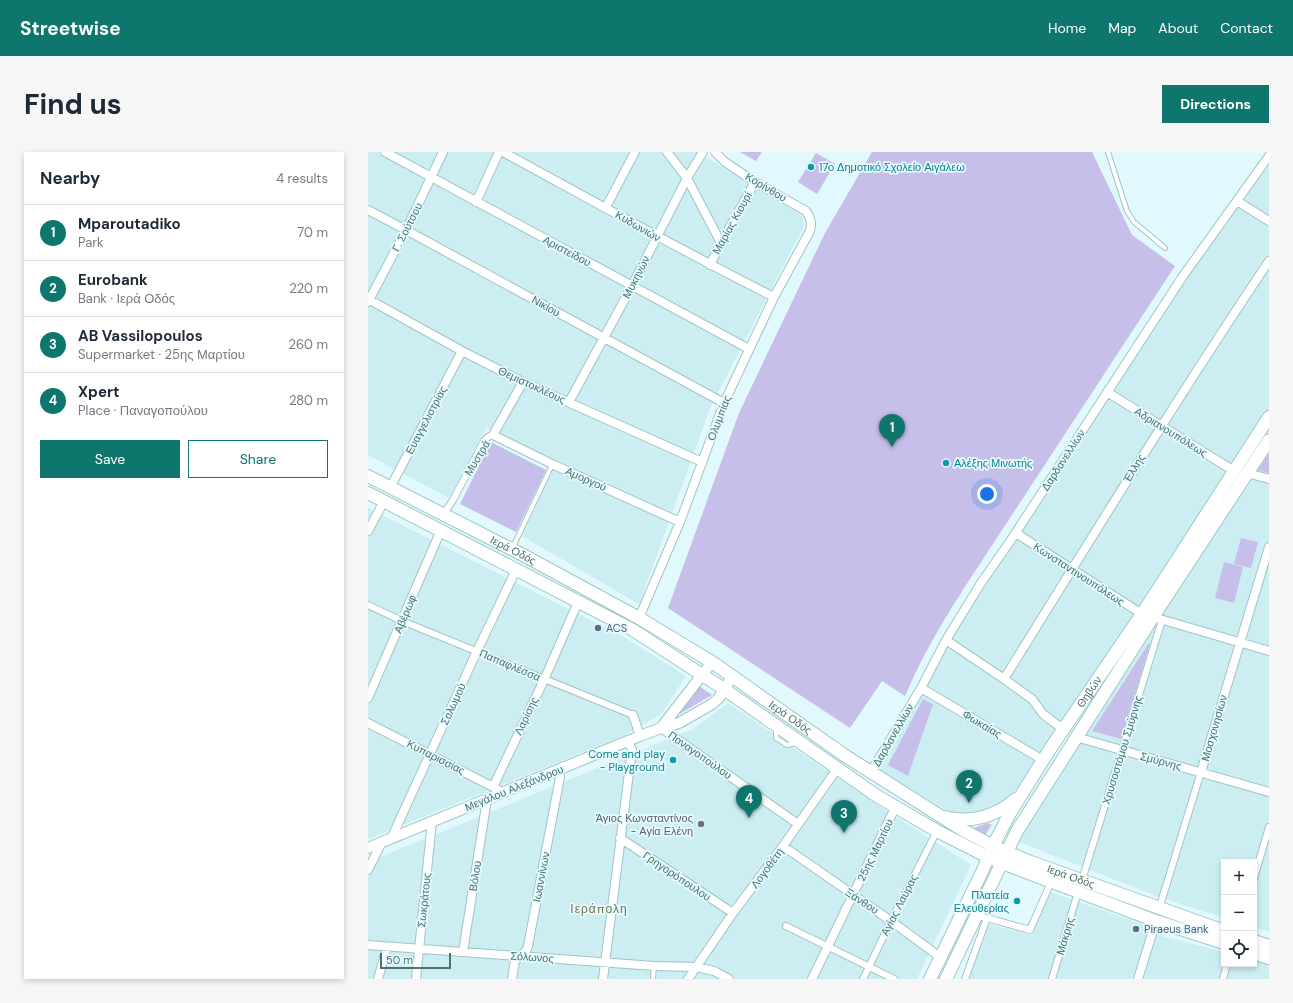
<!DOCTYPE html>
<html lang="en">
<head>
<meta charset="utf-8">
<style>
	:root { --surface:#fff; --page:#f6f6f7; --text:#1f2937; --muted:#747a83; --line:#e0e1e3; --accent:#0f766e }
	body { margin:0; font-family:"DM Sans",sans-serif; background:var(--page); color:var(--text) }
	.controls { position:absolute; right:12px; bottom:12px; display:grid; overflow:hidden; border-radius:0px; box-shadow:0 2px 6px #0003 }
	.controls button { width:36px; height:36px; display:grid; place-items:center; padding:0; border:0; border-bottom:1px solid var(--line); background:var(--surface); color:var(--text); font:20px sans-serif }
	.scale { position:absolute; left:12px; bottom:10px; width:71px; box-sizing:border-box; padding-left:4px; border:2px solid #477471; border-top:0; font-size:11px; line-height:14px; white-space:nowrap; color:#477471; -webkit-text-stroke:3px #e7fbff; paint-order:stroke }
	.you { position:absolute; left:619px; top:342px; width:14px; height:14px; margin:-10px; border:3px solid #fff; border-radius:50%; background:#1a73e8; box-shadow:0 0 0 6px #1a73e833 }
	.badge { display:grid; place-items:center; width:26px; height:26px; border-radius:50%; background:var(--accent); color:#fff; font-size:13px; font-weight:700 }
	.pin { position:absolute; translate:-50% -33px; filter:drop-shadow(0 1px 2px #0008) }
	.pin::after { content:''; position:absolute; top:21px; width:14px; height:12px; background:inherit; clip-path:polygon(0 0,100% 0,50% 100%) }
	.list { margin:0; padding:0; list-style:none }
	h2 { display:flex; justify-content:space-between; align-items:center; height:52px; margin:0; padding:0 16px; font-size:17px }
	h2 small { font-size:13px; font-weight:400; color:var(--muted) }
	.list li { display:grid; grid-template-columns:26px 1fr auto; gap:12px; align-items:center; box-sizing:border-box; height:56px; padding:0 16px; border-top:1px solid var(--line) }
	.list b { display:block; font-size:15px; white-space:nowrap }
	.list p { margin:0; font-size:13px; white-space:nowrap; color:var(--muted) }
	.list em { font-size:13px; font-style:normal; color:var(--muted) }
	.actions { display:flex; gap:8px; padding:12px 16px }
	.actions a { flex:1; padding:9px 0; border:1px solid var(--accent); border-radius:0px; text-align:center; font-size:14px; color:var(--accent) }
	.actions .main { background:var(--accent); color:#fff }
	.icon { flex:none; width:22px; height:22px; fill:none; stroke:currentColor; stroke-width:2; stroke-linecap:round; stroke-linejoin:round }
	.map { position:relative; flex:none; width:901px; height:827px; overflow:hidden; border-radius:0px }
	header { display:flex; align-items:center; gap:24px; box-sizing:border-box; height:56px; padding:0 20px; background:var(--accent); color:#fff }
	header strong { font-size:19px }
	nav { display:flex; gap:22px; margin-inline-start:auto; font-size:14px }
	.intro { display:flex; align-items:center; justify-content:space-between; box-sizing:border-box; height:96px; padding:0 24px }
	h1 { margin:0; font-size:28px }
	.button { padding:10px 18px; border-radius:0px; background:var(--accent); color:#fff; font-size:14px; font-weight:700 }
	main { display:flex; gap:24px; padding:0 24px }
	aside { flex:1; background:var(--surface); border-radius:0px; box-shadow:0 2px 6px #0003 }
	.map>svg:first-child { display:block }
</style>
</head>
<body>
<header>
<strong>Streetwise</strong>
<nav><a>Home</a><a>Map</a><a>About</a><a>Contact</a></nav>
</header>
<div class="intro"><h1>Find us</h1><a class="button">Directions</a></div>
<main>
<aside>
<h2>Nearby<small>4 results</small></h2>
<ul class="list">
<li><span class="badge">1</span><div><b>Mparoutadiko</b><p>Park</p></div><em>70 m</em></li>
<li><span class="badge">2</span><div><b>Eurobank</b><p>Bank · Ιερά Οδός</p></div><em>220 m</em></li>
<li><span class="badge">3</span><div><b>AB Vassilopoulos</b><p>Supermarket · 25ης Μαρτίου</p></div><em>260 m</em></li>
<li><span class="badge">4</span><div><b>Xpert</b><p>Place · Παναγοπούλου</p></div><em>280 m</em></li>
</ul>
<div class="actions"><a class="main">Save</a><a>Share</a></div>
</aside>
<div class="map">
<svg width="901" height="827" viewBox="0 0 901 827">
	<rect width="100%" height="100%" fill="#e1f8fd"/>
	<!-- residential -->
	<path fill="#ccedf1" d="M0 0H336V4L434 63 436 74 343 254 271 452 154 384 189 309 118 276 81 346 0 303Z
		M901 9V257L775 452 649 637 633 650 616 658 585 662 512 618 584 486 620 429 817 128Z
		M901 298V780L886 775V710H856V766L788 744 649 689 725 567Z
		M0 356 256 485 318 524 293 562 255 584 0 687Z
		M360 551 517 658 603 713 549 827H0V710L325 577Z
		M682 740 777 773 790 783 856 800V812H886V808L901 812V827H600L621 772 664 783Z"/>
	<!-- green -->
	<path fill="#c6bfea" d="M372 0H394L388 9Z
		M504 0H724L764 83 807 114 600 430C576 467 554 504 537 544L514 529 482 576 300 456 371 261 457 81Z
		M448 1 467 12 449 42 430 30Z
		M123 290 178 318 148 380 92 352Z
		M901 301V321L890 318Z
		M873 386 890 390 883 416 866 412Z
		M856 410 875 415 866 451 847 446Z
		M781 491 782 492 753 587 724 579Z
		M331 534 344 543 308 564Z
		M555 547 565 552 540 624 520 613Z
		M620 671 624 673 616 684 603 677Z"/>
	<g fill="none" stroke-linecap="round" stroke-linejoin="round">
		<defs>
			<path id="service" d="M740 0 759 59 766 70 797 96
				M144 397 184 313
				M408 576V586L419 593 429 591
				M285 827 286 814"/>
			<path id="pedestrian" d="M75 363 85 348 116 289 120 285 125 283
				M0 453 34 469 265 563
				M886 726 901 675
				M714 728 794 468
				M791 757 833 620
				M608 763 662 778 683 730
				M418 774 526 827
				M495 827 523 769 569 679
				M597 827 619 766
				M684 827 710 740
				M855 827 859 812"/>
			<path id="minor" d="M17 0 381 197
				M135 0C225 49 314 99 406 145
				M299 0 319 26 353 91
				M869 49 901 69
				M108 50 131 0
				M238 55 267 0
				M0 58 38 78 356 251
				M342 113 353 91 387 30
				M0 147 94 199 155 230 334 310
				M0 150 38 78 75 0
				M155 230 125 283 184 312 312 370
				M739 240 866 319
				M201 250 264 134 319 26 335 0
				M879 321 901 327
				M22 336 94 199
				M0 379 16 349
				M648 381 774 462
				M785 465 901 499
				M271 466 312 370 356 251 406 145 442 79C444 71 443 66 438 59L387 30 357 10 347 0
				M578 488 636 527 664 547 675 562 696 578
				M636 527C723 387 809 246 901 109
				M553 536 675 608
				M0 546 73 378
				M265 563 272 584
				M0 571 129 637
				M293 576 430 672
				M708 585 901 640
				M503 620 553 536 578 488 613 431 643 388 815 124 901 4
				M833 620 901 395
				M125 635 176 528 210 450
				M252 686 365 761
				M23 687 109 499 148 418
				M415 694 523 769 572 805
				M0 718 14 690
				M0 793 286 814 329 815 346 819 361 827
				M95 800 119 647
				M10 827 19 795
				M48 827 64 669
				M144 827 147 809 158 799 160 794 192 625 190 618
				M235 827 264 597 259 589
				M320 827 365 761 415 694 469 617
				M444 827 527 656
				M770 827 788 769"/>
			<path id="tertiary" d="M293 576 344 510
				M0 696 272 584 293 576 311 571 344 552 351 546 364 525"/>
			<g id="secondary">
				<path id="s1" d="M0 324 155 403 271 466 344 510 476 603 593 677 625 694 660 709 856 779"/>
				<path d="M0 341 265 478 356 537 509 644 569 679 620 705 647 716 788 769 856 791"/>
				<path d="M577 665C602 672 629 664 648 647"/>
				<path d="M886 789 901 794"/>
				<path d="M886 801 901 806"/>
				<path id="s2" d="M562 827 614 720 625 694 642 661 682 597 774 462 901 265"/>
				<path d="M578 827 649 679 785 465 901 288"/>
			</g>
		</defs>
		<!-- service casing -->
		<use href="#service" stroke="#a0c5c5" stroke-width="6"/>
		<!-- pedestrian casing -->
		<use href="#pedestrian" stroke="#a0c5c5" stroke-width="8"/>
		<!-- minor casing -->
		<use href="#minor" stroke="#a0c5c5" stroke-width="10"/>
		<!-- tertiary casing -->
		<use href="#tertiary" stroke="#a0c5c5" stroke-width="12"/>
		<!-- secondary casing -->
		<use href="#secondary" stroke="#9ec8c9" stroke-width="14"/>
		<!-- service -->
		<use href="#service" stroke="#fff" stroke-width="4"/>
		<!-- pedestrian -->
		<use href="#pedestrian" stroke="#fff" stroke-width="6"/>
		<!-- minor -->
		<use href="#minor" stroke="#fff" stroke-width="8"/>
		<!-- tertiary -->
		<use href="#tertiary" stroke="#fff" stroke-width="10"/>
		<!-- secondary -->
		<use href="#secondary" stroke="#fff" stroke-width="12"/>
	</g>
	<!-- markers -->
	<g fill="#0f9aa8" stroke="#e7fbff" stroke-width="1.5">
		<circle cx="443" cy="15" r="4"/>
		<circle cx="578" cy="311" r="4"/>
		<circle cx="305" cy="608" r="4"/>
		<circle cx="649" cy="749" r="4"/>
	</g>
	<g fill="#5c6f8a" stroke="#e7fbff" stroke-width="1.5">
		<circle cx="230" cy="476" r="4"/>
		<circle cx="768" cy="777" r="4"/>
	</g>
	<circle fill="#6b7280" stroke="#e7fbff" stroke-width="1.5" cx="333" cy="672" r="4"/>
	<g text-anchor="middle" stroke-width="3.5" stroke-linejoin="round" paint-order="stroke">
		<!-- culture labels -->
		<g font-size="11" fill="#0d838f" stroke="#e7fbff" text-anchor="start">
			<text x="451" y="19">17o Δημοτικό Σχολείο Αιγάλεω</text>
			<text x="586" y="315">Αλέξης Μινωτής</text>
			<text x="297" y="606" text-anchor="end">Come and play<tspan x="297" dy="13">- Playground</tspan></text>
			<text x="641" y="747" text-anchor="end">Πλατεία<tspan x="641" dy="13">Ελευθερίας</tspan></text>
		</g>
		<!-- street labels -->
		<g font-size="11" fill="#477471" stroke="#e7fbff">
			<text transform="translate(398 35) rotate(31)" y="4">Κορίνθου</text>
			<text transform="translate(364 71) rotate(-61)" y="4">Μαρίας Κιουρί</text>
			<text transform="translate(270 74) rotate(30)" y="4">Κυδωνιών</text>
			<text transform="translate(39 75) rotate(-63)" y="4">Γ. Σούτσου</text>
			<text transform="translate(199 99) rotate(28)" y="4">Αριστείδου</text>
			<text transform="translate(268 125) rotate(-63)" y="4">Μυκηνών</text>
			<text transform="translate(178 154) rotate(29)" y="4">Νικίου</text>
			<text transform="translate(164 233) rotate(25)" y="4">Θεμιστοκλέους</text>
			<text transform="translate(351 266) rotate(-69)" y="4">Ολυμπίας</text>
			<text transform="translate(58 268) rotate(-62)" y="4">Ευαγγελιστρίας</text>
			<text transform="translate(803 280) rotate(32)" y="4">Αδριανουπόλεως</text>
			<text transform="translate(109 306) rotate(-59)" y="4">Μυστρά</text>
			<text transform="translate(695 308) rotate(-57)" y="4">Δαρδανελλίων</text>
			<text transform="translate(766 316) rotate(-58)" y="4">Έλλης</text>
			<text transform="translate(218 327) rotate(24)" y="4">Αμοργού</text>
			<text dy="4" stroke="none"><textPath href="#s1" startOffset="163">Ιερά Οδός</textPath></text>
			<text transform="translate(711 422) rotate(33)" y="4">Κωνσταντινουπόλεως</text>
			<text transform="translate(37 462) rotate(-67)" y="4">Αβέρωφ</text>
			<text transform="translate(142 513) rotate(23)" y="4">Παπαφλέσσα</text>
			<text dy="4" stroke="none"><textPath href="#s2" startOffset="329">Θηβών</textPath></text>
			<text transform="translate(85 552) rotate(-65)" y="4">Σολωμού</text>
			<text transform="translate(158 564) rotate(-64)" y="4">Λαρίσης</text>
			<text dy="4" stroke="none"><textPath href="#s1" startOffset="487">Ιερά Οδός</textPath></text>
			<text transform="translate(614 572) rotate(31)" y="4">Φωκαίας</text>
			<text transform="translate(846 576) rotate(-74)" y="4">Μοσχονησίων</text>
			<text transform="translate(525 583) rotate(-60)" y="4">Δαρδανελλίων</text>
			<text transform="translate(754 598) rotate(-73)" y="4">Χρυσοστόμου Σμύρνης</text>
			<text transform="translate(332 603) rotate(35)" y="4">Παναγοπούλου</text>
			<text transform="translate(68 605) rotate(27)" y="4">Κυπαρισσίας</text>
			<text transform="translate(793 609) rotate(15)" y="4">Σμύρνης</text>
			<text transform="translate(146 636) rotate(-22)" y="4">Μεγάλου Αλεξάνδρου</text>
			<text transform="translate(507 698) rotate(-64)" y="4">25ης Μαρτίου</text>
			<text transform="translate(399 716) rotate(-54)" y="4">Λογοθέτη</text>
			<text transform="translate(107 724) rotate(-81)" y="4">Βόλου</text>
			<text transform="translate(309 724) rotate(34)" y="4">Γρηγορόπουλου</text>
			<text dy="4" stroke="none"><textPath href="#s1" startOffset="811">Ιερά Οδός</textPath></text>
			<text transform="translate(173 725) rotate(-79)" y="4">Ιωαννίνων</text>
			<text transform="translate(56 748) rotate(-84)" y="4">Σωκράτους</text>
			<text transform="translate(494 749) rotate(34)" y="4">Ξάνθου</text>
			<text transform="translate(531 753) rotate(-63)" y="4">Αγίας Λαύρας</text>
			<text transform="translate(697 784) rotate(-74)" y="4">Μάκρης</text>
			<text transform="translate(164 805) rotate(4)" y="4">Σόλωνος</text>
		</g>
		<!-- service labels -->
		<g font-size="11" fill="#4e5e75" stroke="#e7fbff" text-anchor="start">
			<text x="238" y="480">ACS</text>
			<text x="776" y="781">Piraeus Bank</text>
		</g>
		<!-- worship labels -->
		<g font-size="11" fill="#5b616d" stroke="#e7fbff" text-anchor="end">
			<text x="325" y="670">Άγιος Κωνσταντίνος<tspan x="325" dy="13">- Αγία Ελένη</tspan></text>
		</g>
		<!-- neighbourhood labels -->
		<g font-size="12" letter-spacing="1" fill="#6c764e" stroke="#e7fbff">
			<text x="231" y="761">Ιεράπολη</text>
		</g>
	</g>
</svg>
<div class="controls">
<button>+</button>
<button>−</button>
<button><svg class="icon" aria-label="locate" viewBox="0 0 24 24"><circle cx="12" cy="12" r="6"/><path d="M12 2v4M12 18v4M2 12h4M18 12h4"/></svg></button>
</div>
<div class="scale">50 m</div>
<div class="you"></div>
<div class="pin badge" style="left:524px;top:295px">1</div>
<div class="pin badge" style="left:601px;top:651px">2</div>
<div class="pin badge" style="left:476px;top:681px">3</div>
<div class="pin badge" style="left:381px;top:666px">4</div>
</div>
</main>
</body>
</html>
